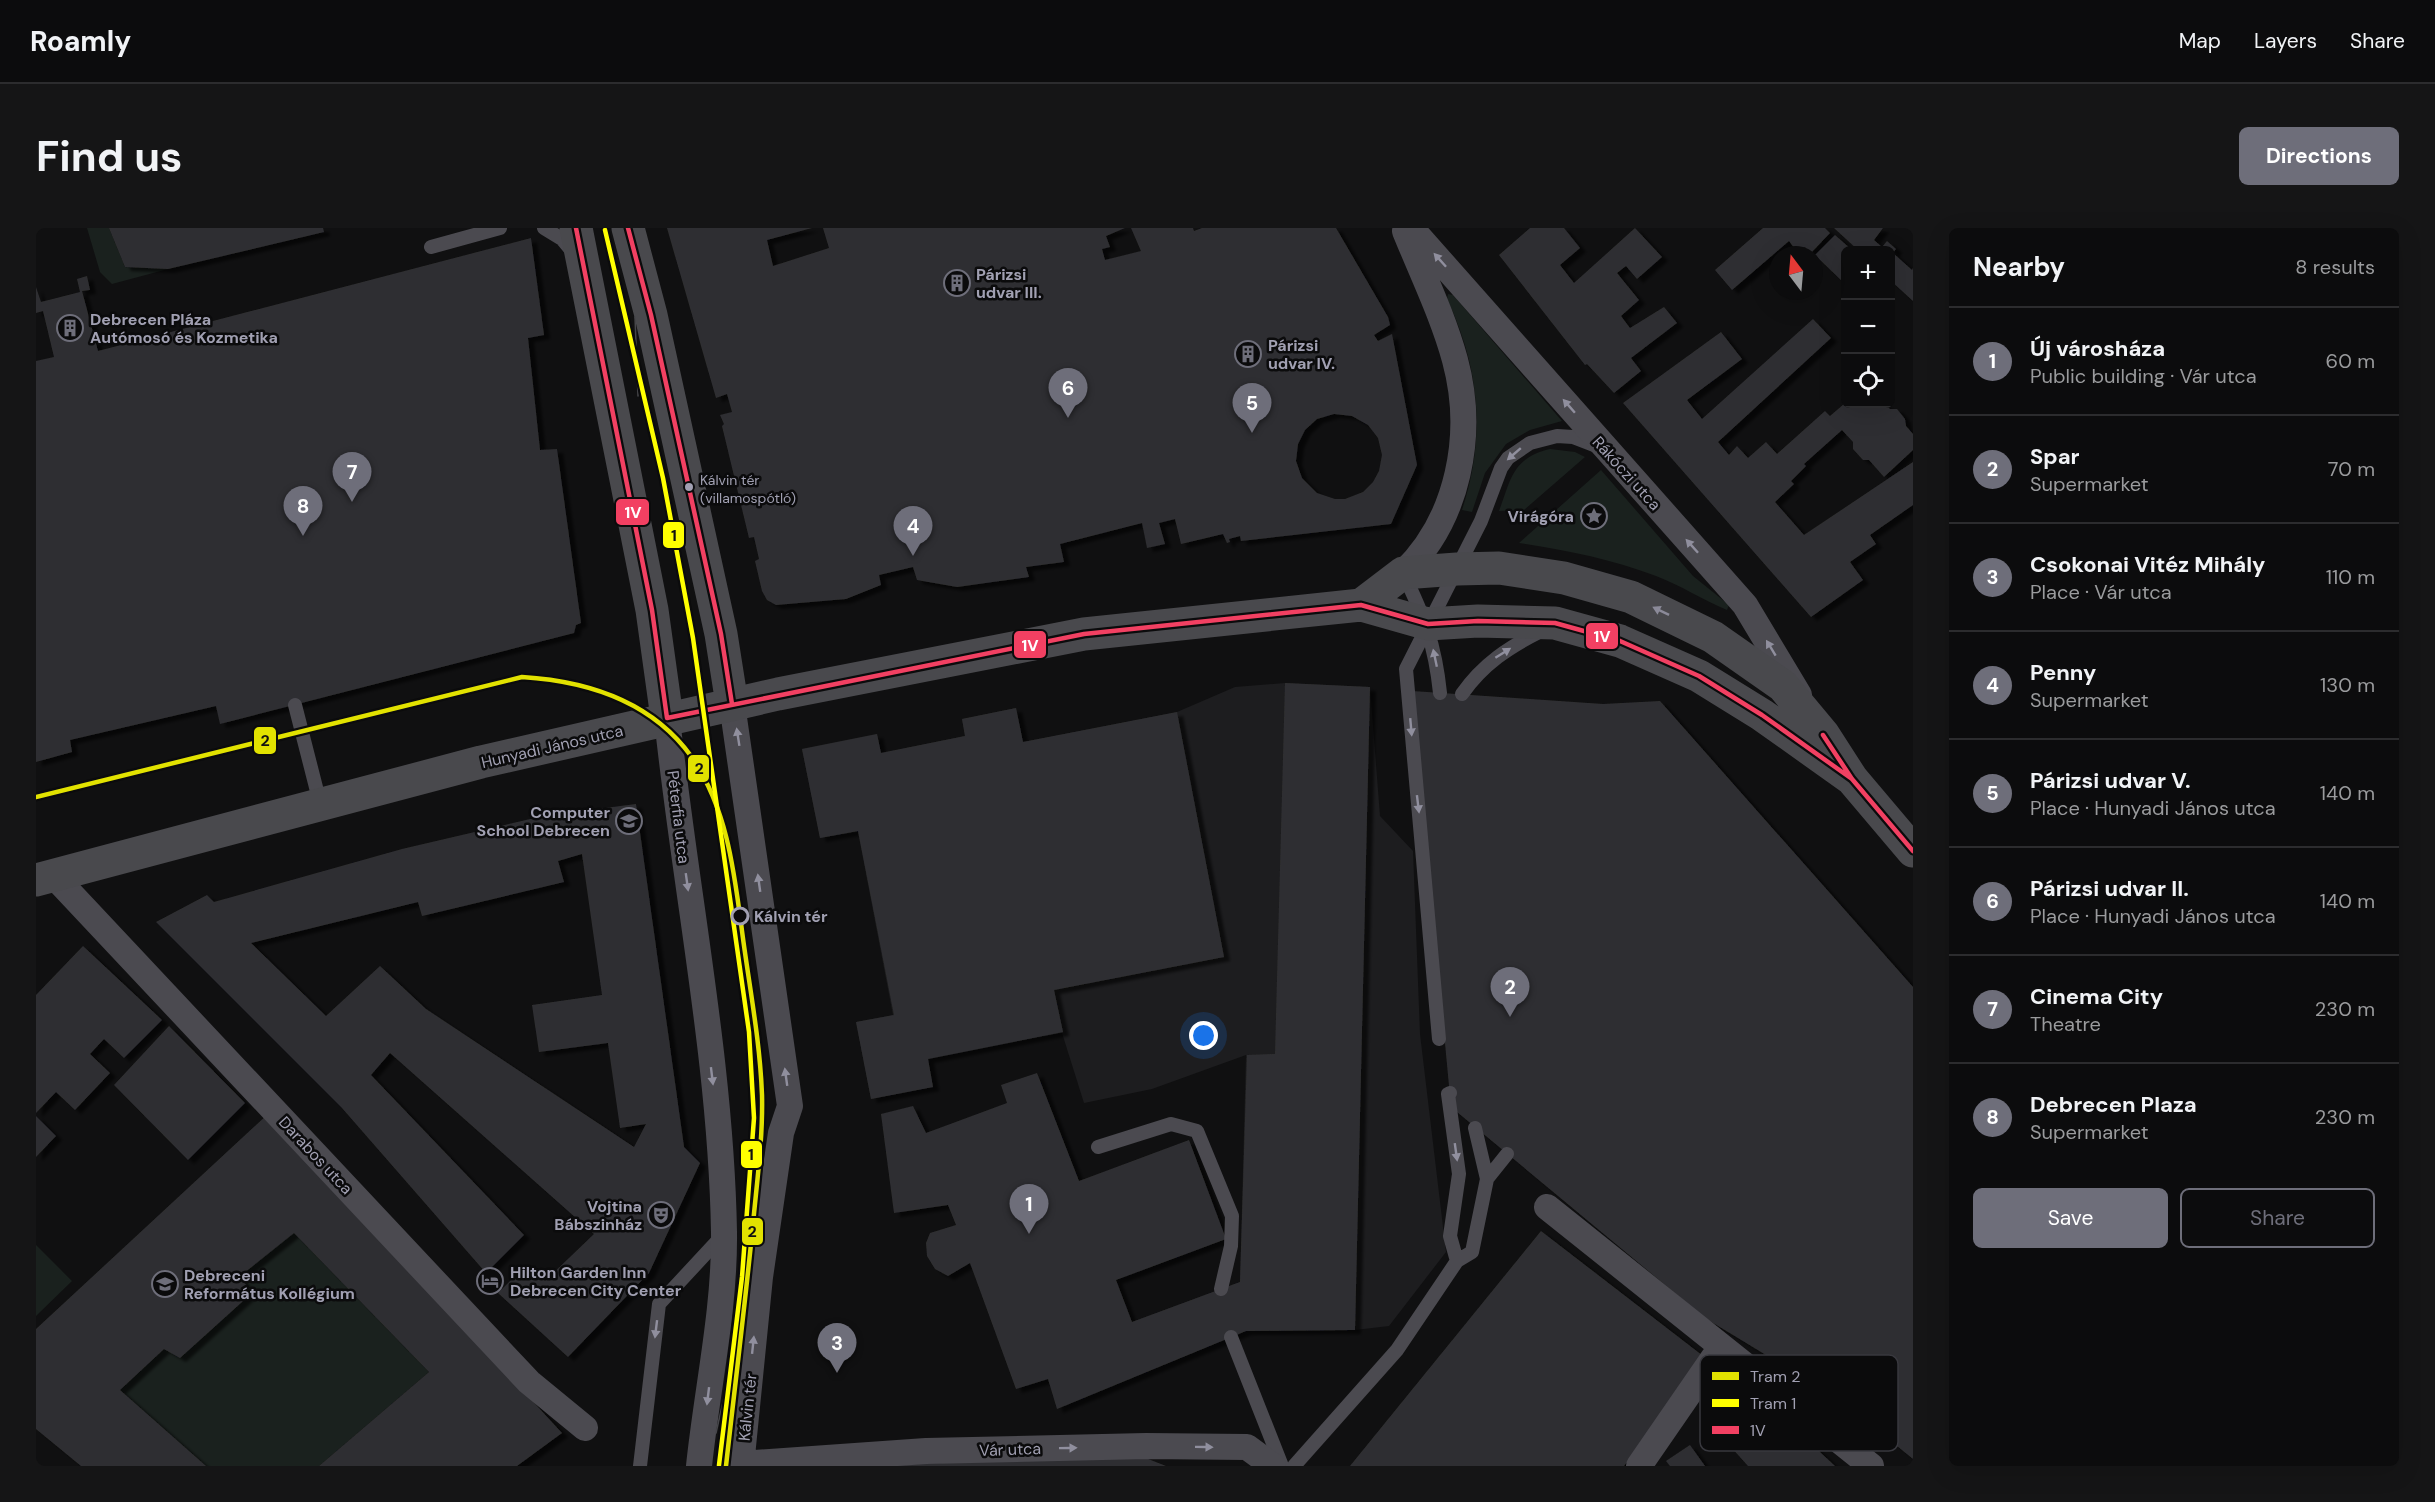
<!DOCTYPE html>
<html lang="en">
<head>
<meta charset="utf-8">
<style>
	:root { --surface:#0c0c0d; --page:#151516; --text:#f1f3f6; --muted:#9a9b9d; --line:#2c2c2e; --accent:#6e6e7a }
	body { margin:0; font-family:"DM Sans",sans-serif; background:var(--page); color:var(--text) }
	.controls { position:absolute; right:18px; top:18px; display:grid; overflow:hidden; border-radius:9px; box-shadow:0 6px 24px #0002 }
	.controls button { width:54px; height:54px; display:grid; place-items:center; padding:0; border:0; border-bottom:2px solid var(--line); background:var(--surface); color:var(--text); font:30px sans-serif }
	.compass { position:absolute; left:1733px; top:18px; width:54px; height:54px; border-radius:50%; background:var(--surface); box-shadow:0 6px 24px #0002; rotate:344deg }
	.you { position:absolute; left:1168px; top:808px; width:21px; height:21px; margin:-15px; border:4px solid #fff; border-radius:50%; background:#1a73e8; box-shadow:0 0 0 9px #1a73e833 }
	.badge { display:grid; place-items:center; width:39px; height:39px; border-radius:50%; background:var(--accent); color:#fff; font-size:20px; font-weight:700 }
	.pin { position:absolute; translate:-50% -50px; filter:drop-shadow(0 2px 3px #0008) }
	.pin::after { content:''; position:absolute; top:32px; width:21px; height:18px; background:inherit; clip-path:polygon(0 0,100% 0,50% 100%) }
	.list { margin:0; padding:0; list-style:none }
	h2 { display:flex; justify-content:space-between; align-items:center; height:78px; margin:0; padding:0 24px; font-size:26px }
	h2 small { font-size:20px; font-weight:400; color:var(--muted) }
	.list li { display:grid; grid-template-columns:39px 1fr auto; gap:18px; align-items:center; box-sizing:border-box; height:108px; padding:0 24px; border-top:2px solid var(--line) }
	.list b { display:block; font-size:22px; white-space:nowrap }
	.list p { margin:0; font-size:20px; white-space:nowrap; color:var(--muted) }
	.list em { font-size:20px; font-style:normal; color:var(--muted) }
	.actions { display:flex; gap:12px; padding:18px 24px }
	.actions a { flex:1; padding:14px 0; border:2px solid var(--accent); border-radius:9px; text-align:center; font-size:21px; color:var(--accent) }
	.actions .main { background:var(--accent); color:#fff }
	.icon { flex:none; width:33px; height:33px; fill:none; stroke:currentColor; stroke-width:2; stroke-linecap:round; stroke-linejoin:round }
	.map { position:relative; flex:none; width:1877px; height:1238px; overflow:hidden; border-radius:9px }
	header { display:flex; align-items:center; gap:36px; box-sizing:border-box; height:84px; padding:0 30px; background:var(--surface); border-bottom:2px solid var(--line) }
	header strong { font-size:28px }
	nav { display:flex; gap:33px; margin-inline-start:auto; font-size:21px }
	.intro { display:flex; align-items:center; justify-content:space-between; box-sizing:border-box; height:144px; padding:0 36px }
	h1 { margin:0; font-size:42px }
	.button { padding:15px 27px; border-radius:9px; background:var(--accent); color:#fff; font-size:21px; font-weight:700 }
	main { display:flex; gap:36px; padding:0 36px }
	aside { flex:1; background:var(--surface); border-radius:9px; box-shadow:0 6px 24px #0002 }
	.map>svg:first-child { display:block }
</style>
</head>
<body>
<header>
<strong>Roamly</strong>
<nav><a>Map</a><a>Layers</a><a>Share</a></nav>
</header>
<div class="intro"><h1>Find us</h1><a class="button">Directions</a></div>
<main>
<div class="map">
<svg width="1877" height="1238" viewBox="0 0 1877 1238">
	<defs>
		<filter id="shadow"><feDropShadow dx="6" dy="4" stdDeviation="1.5" flood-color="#0009"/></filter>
	</defs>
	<rect width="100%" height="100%" fill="#101011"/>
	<!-- built -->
	<path fill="#1d1d1f" d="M1249 455 1334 459 1344 588 1377 623 1384 806 1410 1024 1353 1098 1319 1102 1210 1103 1115 1142 1096 1094 1204 1054 1210 827 1116 861 1048 875 1026 805 892 831 897 859 835 871 820 794 857 787 822 604 784 610 766 521 841 506 845 525 929 508 926 491 980 480 987 514 1141 484 1199 459Z"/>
	<!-- green -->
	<path fill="#1a211e" d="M51 0H73L89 39 132 41 76 56 64 44Z
		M1412 66 1417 67 1526 193 1494 202 1470 216 1449 245 1436 284 1426 282C1450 209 1444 140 1411 71Z
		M1514 221 1539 224 1549 229 1488 282 1463 283C1475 251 1476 230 1514 221Z
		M1565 242 1657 348 1693 377 1691 382C1667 372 1644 357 1620 348 1575 331 1530 322 1483 315Z
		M258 1005 393 1144 283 1238H170L84 1162 128 1121 217 1064 203 1049Z
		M0 1017 36 1053 0 1088Z"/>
	<!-- building -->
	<path fill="#2f2f31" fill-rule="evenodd" filter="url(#shadow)" d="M73 0H287L288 4 132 41 89 39Z
		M631 0H776L731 12 737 38 793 20 787 0H1089L1070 8 1074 19 1066 21 1069 32 1105 23 1095 0H1157L1158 3 1166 0H1300L1352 89 1354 97 1338 107 1342 113 1356 106 1381 237 1355 296 1205 313 1204 308 1193 311 1194 314 1191 315 1187 306 1145 316 1139 291 1123 295 1129 316 1111 320 1106 295 1024 316 1028 334 990 339 993 349 921 359 881 352 877 339 843 347 845 357 810 371 740 377 731 372 726 363 719 333 723 331 718 309 713 310 686 198 688 196 684 187 696 184 691 166 680 170ZM1298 186 1316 188 1332 197 1342 210 1346 227 1343 243 1337 254 1327 264 1309 271H1299L1281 265 1266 250 1260 233 1262 216 1269 202 1281 191Z
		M1494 0H1528L1544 20 1524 37 1538 55 1599 0 1626 29 1601 51 1590 38 1581 45 1603 72 1585 88 1594 100 1628 79 1641 95 1595 130 1605 143 1578 165 1551 136 1549 137 1463 27Z
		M1727 0H1789L1794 5 1774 26 1769 19 1762 25 1753 13 1696 62 1679 42Z
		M1798 0H1847L1838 12 1846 19 1851 13 1860 21 1857 25 1876 42 1877 40V73L1854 52V22H1822Z
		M1799 7 1816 22H1809V56L1779 27Z
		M495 10 508 107 492 110 504 222 521 221 545 395 540 397 538 405 184 496 180 478 34 512 36 524 0 534V133L18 129 7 83 0 85V59L5 74 44 64 41 51 51 48 54 62 46 63 62 123Z
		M1777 91 1795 110 1682 214 1693 227 1701 218 1712 230 1730 214 1741 226 1789 183 1794 188 1808 176H1849L1854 181H1861L1869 191 1870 198 1877 206V222L1848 249 1833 232H1827L1817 221V214L1806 202 1768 236 1770 238 1755 253 1758 256 1739 274 1768 307 1877 234V277L1834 307 1840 316 1814 334 1827 352 1775 389 1587 175 1685 104 1706 131 1651 172 1666 191Z
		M1249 455 1334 459 1319 1102 1210 1103 1021 1181 1012 1151 980 1161 934 1035 912 1048 899 1041 891 1028 890 1015 894 1005 920 997 912 977 858 985 845 886 877 878 890 905 971 875 965 857 1001 845 1043 953 1153 912 1190 1011 1080 1052 1096 1094 1204 1054 1211 827 1239 826Z
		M1376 463 1567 476 1624 473 1877 759V1231L1806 1173 1669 1090 1415 879Z
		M980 480 987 514 1141 484 1188 729 1018 762 1027 804 892 831 897 859 835 871 820 794 858 787 822 603 784 610 766 521 841 506 845 525 929 508 926 491Z
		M600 576 648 919 664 935 613 1045 532 1129 462 1065 490 1037 509 1053 558 1006 354 825 335 847 488 1007 450 1045 306 880 120 694 171 667 178 674 366 621 507 588ZM546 626 566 767 496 777 503 824 572 815 584 900 610 896 598 919 390 781 344 738 290 788 215 715 382 674 386 688 528 654 522 633Z
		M47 718 126 792 88 830 68 811 54 826 74 845 39 882 20 864 0 885V767Z
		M133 798 209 875 152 932 78 857Z
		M232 886 526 1205 481 1238H283L393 1144 258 1005 203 1049 217 1064 144 1130 128 1121 84 1162 170 1238H45L0 1201V1101Z
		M0 888 20 908 0 929Z
		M1505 1003 1671 1131 1588 1238H1314Z
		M1719 1152 1785 1225 1799 1238H1712L1678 1200Z
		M1654 1217 1669 1238H1634L1630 1233Z
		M1102 1227 1130 1238H835Z"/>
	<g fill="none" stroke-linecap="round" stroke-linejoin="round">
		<!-- lane -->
		<path stroke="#4b4a50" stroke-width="14" d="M508 0 526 11 536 23
			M395 19 464 0
			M1367 345C1388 388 1399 416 1404 465
			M1426 466C1447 436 1473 419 1505 403
			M259 477 284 575
			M1403 811 1370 441 1445 293 1465 240 1472 230 1494 215 1521 208 1537 209 1563 219
			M1414 865 1412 866 1423 946 1414 1008 1421 1033
			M1062 919 1135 896 1161 903 1196 988 1195 1018 1185 1061
			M1451 951 1471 926
			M1195 1109 1246 1238
			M604 1238 623 1076 687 1007
			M1258 1238 1361 1122 1421 1033 1436 1024 1451 951 1439 900"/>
		<!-- street -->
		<path stroke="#4b4a50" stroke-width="26" d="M1375 0 1709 377 1763 467
			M1367 345C1423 291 1439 206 1419 132 1407 88 1386 45 1369 3
			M696 476 754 878 745 905 724 1049 705 1238
			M631 490C649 661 685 832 688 1004 689 1082 671 1161 663 1238
			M17 647 493 1154 549 1200
			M1511 979 1835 1238
			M705 1236 890 1223 1110 1218 1211 1219 1237 1238
			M1603 1238 1685 1119"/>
		<!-- secondary -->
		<path stroke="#49494d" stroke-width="33" d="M540 0 616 382 631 490
			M592 0 615 87 685 406 696 476
			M1325 377 1367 345 1421 341 1463 340 1528 350 1595 369 1677 409 1747 458 1787 506 1816 551 1877 623
			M0 652 445 534 742 466 1048 406 1325 377 1392 396 1442 393 1519 395 1584 413 1663 448 1726 487 1816 551"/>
		<!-- tram -->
		<path stroke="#46464a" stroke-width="1.5" d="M599 89 602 168
			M680 1205 710 1072"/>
		<defs>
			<path id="bus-1" d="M540 0 616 382 631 490 1048 406 1325 377 1392 396 1442 393 1519 395 1584 413 1663 448 1726 487 1816 551
				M592 0 615 87 685 406 696 476
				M1787 507 1816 551 1877 623"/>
		</defs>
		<!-- bus-1 casing -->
		<use href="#bus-1" stroke="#0b0b0c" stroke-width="9"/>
		<!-- bus-1 -->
		<use href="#bus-1" stroke="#f24062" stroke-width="4.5"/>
		<defs>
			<path id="tram-1" d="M0 569 486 449C550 453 615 473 655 528 691 580 698 642 706 703 713 757 724 812 726 867 727 910 721 953 717 996 709 1077 699 1157 690 1238"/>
			<path id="tram-2" d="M569 2 627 250 657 410 713 804 718 890 706 1049 683 1237"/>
		</defs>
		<!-- tram-1 casing -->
		<use href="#tram-1" stroke="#0b0b0c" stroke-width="9"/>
		<!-- tram-2 casing -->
		<use href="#tram-2" stroke="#0b0b0c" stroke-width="9"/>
		<!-- tram-1 -->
		<use href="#tram-1" stroke="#e2e200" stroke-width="4.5"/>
		<!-- tram-2 -->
		<use href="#tram-2" stroke="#ff0" stroke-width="4.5"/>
	</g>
	<!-- one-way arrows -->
	<defs><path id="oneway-solid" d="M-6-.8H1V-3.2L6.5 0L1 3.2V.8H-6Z" transform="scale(1.5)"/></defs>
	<g fill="#908f9e">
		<use href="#oneway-solid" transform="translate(1404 32) rotate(-132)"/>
		<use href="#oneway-solid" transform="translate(1533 178) rotate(-131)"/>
		<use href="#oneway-solid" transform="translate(1478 226) rotate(139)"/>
		<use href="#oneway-solid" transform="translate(1656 318) rotate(-132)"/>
		<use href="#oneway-solid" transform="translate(1735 420) rotate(-121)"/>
		<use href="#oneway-solid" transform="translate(1467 425) rotate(-32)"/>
		<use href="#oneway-solid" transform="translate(1399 430) rotate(-102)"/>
		<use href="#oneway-solid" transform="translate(1375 499) rotate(85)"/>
		<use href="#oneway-solid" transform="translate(702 509) rotate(-99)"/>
		<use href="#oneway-solid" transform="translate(1382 576) rotate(83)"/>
		<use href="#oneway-solid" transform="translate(651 654) rotate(82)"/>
		<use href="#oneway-solid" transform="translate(723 655) rotate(-98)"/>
		<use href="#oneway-solid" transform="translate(676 848) rotate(83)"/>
		<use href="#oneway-solid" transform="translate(750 849) rotate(-98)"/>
		<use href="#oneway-solid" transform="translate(1420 924) rotate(82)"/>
		<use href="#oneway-solid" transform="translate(620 1101) rotate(97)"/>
		<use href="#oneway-solid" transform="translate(717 1117) rotate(-84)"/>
		<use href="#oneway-solid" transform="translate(672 1168) rotate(97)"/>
		<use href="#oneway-solid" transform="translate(1168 1219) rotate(1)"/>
		<use href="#oneway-solid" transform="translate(1032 1220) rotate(-1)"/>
	</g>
	<use fill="#8b8a99" href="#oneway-solid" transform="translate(1625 383) rotate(-154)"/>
	<!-- icons -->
	<defs>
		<symbol id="building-ring" viewBox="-11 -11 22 22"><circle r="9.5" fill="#0b0b0c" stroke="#6e6e7a" stroke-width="1.5"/><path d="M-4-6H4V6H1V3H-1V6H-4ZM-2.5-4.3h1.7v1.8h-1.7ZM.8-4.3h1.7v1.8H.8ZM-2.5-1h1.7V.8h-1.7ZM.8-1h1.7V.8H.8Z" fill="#6e6e7a"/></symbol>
		<symbol id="sight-ring" viewBox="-11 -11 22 22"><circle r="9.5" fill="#0b0b0c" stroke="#6e6e7a" stroke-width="1.5"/><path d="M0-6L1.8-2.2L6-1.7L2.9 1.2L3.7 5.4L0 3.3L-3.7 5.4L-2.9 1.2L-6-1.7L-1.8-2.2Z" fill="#6e6e7a"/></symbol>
		<symbol id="school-ring" viewBox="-11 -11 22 22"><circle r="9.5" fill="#0b0b0c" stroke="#6e6e7a" stroke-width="1.5"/><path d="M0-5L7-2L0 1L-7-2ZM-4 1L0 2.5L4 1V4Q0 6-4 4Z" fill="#6e6e7a"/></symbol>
		<symbol id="theatre-ring" viewBox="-11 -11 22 22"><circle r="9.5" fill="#0b0b0c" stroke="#6e6e7a" stroke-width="1.5"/><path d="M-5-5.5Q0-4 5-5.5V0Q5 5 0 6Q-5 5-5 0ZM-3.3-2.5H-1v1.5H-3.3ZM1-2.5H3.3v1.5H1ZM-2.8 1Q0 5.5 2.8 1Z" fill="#6e6e7a"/></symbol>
		<symbol id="hotel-ring" viewBox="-11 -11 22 22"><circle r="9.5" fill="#0b0b0c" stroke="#6e6e7a" stroke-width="1.5"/><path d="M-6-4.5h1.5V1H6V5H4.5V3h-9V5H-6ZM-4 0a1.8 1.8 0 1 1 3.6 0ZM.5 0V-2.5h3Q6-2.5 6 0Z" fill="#6e6e7a"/></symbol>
		<symbol id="university-ring" viewBox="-11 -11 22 22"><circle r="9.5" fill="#0b0b0c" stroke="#6e6e7a" stroke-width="1.5"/><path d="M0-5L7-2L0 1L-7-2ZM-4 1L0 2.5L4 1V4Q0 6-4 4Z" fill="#6e6e7a"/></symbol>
	</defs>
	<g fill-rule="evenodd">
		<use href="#building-ring" x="906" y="40" width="30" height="30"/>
		<use href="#building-ring" x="19" y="85" width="30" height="30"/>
		<use href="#building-ring" x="1197" y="111" width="30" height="30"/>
		<use href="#sight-ring" x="1543" y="273" width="30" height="30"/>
		<use href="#school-ring" x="578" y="578" width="30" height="30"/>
		<use href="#theatre-ring" x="610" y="972" width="30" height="30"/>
		<use href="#hotel-ring" x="439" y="1038" width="30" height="30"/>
		<use href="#university-ring" x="114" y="1041" width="30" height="30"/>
	</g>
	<!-- markers -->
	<circle fill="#a1a0b2" stroke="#0b0b0c" stroke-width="2" cx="653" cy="259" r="5"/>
	<circle fill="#0b0b0c" stroke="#a1a0b2" stroke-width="3" cx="704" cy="688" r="8"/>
	<g text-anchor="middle" stroke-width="5" stroke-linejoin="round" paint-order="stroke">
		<!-- bus labels -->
		<g font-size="14" fill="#a1a0b2" stroke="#0b0b0c" text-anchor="start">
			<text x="664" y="257">Kálvin tér<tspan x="664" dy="18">(villamospótló)</tspan></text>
		</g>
		<!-- poi labels -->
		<g font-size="16" font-weight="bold" fill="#a1a0b2" stroke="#0b0b0c" text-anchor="start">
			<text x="940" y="52">Párizsi<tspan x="940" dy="18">udvar III.</tspan></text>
			<text x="54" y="97">Debrecen Pláza<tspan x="54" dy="18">Autómosó és Kozmetika</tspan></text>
			<text x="1232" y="123">Párizsi<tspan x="1232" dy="18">udvar IV.</tspan></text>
			<text x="1538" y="294" text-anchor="end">Virágóra</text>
			<text x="574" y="590" text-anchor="end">Computer<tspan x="574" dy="18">School Debrecen</tspan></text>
			<text x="606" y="984" text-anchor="end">Vojtina<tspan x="606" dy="18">Bábszinház</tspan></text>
			<text x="474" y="1050">Hilton Garden Inn<tspan x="474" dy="18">Debrecen City Center</tspan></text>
			<text x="148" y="1053">Debreceni<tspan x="148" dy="18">Református Kollégium</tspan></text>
		</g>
		<!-- street labels -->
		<g font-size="16" fill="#a1a0b2" stroke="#0b0b0c">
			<text transform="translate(1591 245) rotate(48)" y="6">Rákóczi utca</text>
			<text transform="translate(516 518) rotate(-13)" y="6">Hunyadi János utca</text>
			<text transform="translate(643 589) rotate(83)" y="6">Péterfia utca</text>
			<text transform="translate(280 927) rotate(47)" y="6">Darabos utca</text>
			<text transform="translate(711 1179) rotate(-84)" y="6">Kálvin tér</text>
			<text transform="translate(974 1221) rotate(-2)" y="6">Vár utca</text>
		</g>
		<!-- stop labels -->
		<g font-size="16" font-weight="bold" fill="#a1a0b2" stroke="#0b0b0c" text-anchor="start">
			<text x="718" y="694">Kálvin tér</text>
		</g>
	</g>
	<!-- legend -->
	<rect x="1664" y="1127" width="198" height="96" rx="9" fill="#0b0b0c" stroke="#38383e" stroke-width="1.5"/>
	<rect x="1676" y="1144" width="27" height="8" fill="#e2e200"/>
	<rect x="1676" y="1171" width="27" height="8" fill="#ff0"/>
	<rect x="1676" y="1198" width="27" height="8" fill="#f24062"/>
	<g font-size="16" fill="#a1a0b2">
		<text x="1714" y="1154">Tram 2</text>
		<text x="1714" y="1181">Tram 1</text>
		<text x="1714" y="1208">1V</text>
	</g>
	<g stroke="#0b0b0c" stroke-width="2">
		<rect x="579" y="270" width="35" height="28" rx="6" fill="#f24062"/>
		<rect x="626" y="293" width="23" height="28" rx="6" fill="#ff0"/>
		<rect x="1549" y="394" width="34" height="28" rx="6" fill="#f24062"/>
		<rect x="977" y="402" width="34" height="29" rx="6" fill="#f24062"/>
		<rect x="217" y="498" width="24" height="29" rx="6" fill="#e2e200"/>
		<rect x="651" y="526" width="23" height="29" rx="6" fill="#e2e200"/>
		<rect x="704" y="912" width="23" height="29" rx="6" fill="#ff0"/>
		<rect x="705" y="989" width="23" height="29" rx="6" fill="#e2e200"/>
	</g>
	<g font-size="16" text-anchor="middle" font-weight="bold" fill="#fff">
		<text x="597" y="290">1V</text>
		<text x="1566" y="414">1V</text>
		<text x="994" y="423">1V</text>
	</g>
	<g font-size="16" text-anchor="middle" font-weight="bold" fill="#111">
		<text x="638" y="313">1</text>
		<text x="229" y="518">2</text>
		<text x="663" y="546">2</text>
		<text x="715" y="932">1</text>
		<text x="716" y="1009">2</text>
	</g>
</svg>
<div class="controls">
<button>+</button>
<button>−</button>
<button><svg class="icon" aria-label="locate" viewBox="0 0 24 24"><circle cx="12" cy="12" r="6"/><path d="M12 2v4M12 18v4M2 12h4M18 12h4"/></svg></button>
</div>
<svg class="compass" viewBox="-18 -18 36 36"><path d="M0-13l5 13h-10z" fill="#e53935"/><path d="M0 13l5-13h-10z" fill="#9a9b9d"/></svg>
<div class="you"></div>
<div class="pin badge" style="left:993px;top:1006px">1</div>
<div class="pin badge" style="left:1474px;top:789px">2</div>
<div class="pin badge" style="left:801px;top:1145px">3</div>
<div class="pin badge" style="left:877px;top:328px">4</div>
<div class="pin badge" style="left:1216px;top:205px">5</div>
<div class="pin badge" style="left:1032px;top:190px">6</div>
<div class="pin badge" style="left:316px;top:274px">7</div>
<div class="pin badge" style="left:267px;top:308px">8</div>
</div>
<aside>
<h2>Nearby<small>8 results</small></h2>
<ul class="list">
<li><span class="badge">1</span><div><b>Új városháza</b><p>Public building · Vár utca</p></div><em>60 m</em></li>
<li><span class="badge">2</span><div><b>Spar</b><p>Supermarket</p></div><em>70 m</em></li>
<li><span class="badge">3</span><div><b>Csokonai Vitéz Mihály</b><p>Place · Vár utca</p></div><em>110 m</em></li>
<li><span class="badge">4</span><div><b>Penny</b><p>Supermarket</p></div><em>130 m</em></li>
<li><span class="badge">5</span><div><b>Párizsi udvar V.</b><p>Place · Hunyadi János utca</p></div><em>140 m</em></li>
<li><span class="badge">6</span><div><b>Párizsi udvar II.</b><p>Place · Hunyadi János utca</p></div><em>140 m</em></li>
<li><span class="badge">7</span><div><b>Cinema City</b><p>Theatre</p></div><em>230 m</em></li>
<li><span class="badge">8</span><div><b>Debrecen Plaza</b><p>Supermarket</p></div><em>230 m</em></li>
</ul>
<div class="actions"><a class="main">Save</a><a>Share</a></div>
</aside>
</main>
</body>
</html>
